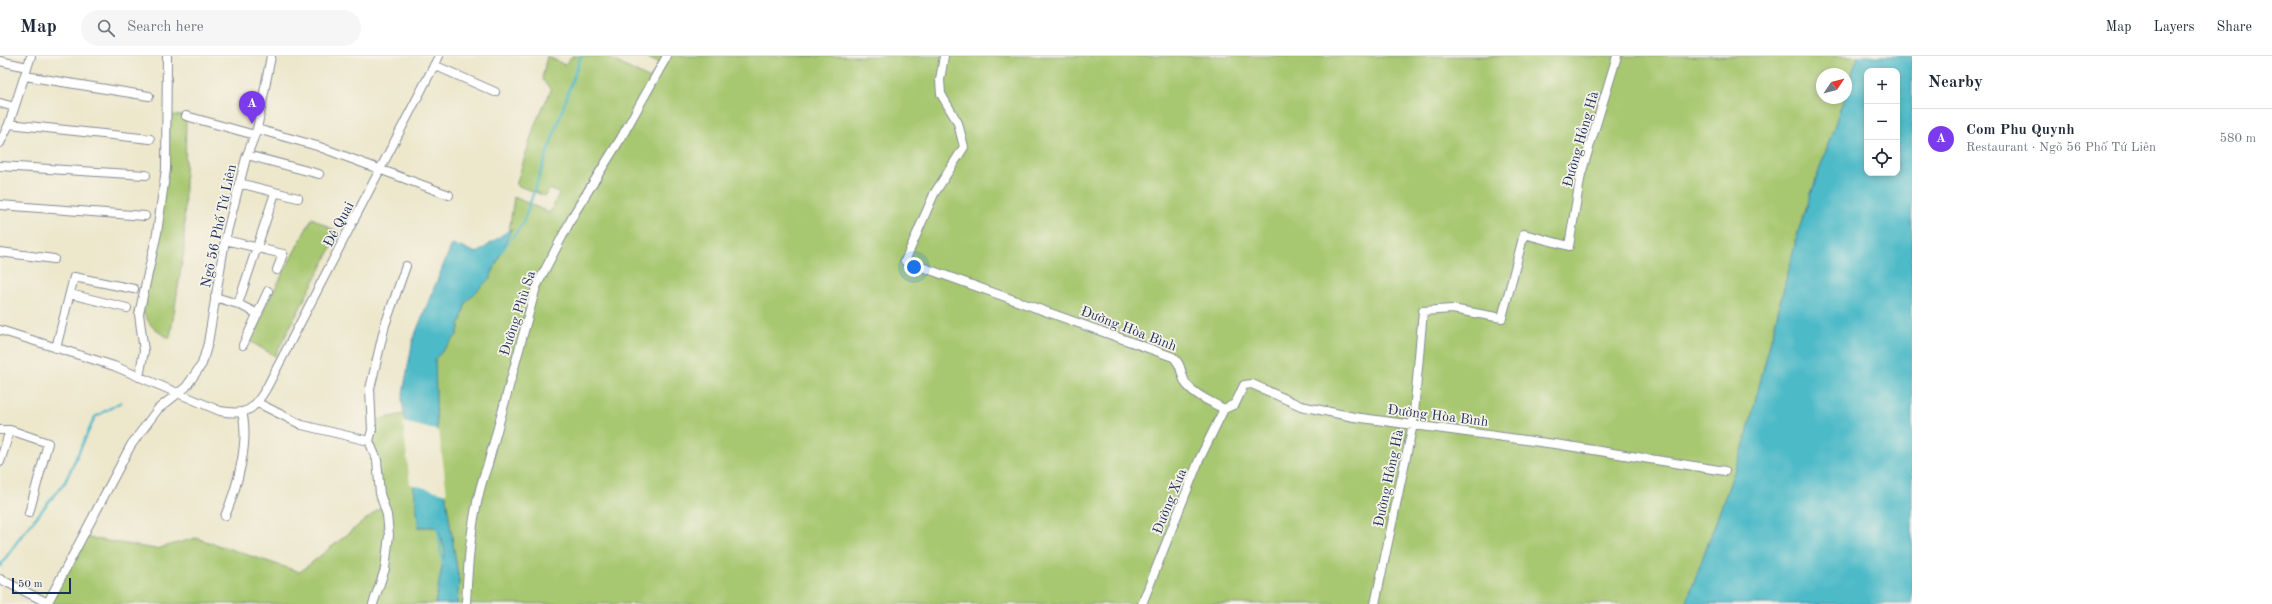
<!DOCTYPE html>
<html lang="en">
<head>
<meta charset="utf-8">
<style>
	:root { --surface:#fff; --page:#f6f6f7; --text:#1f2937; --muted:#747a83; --line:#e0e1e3; --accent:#7c3aed }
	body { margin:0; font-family:"Old Standard TT",serif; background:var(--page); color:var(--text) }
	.controls { position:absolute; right:12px; top:12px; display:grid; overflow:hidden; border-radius:8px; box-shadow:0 2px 6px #0003 }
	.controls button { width:36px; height:36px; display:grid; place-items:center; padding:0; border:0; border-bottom:1px solid var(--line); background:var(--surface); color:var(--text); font:20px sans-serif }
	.compass { position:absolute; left:1816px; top:12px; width:36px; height:36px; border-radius:50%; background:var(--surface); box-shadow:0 2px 6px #0003; rotate:55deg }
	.scale { position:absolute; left:12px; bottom:10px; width:59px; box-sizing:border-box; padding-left:4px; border:2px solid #1b2f5e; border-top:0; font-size:11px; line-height:14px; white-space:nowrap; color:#1b2f5e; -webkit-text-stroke:3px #f7f3e8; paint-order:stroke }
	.you { position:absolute; left:914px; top:211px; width:14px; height:14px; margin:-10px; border:3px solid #fff; border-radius:50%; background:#1a73e8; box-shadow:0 0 0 6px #1a73e833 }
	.badge { display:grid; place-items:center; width:26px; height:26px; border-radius:50%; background:var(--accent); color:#fff; font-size:13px; font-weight:700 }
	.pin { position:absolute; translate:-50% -33px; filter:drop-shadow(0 1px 2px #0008) }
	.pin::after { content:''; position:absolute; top:21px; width:14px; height:12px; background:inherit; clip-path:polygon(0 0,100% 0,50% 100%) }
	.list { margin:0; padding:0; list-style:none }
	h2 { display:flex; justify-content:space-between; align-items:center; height:52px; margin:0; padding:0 16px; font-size:17px }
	h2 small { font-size:13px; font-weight:400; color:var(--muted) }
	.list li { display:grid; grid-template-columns:26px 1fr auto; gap:12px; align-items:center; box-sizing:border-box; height:60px; padding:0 16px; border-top:1px solid var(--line) }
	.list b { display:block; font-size:15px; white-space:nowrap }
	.list p { margin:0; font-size:13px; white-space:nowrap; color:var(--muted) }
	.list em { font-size:13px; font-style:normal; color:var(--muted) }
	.icon { flex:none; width:22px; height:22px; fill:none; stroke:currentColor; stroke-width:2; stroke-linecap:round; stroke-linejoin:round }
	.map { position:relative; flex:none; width:1912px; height:548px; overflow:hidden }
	header { display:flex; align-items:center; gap:24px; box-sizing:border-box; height:56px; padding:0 20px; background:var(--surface); border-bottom:1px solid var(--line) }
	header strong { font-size:19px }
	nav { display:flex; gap:22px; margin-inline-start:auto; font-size:14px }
	.search { width:280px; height:36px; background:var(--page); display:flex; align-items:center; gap:10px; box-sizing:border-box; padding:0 14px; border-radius:22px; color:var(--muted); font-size:15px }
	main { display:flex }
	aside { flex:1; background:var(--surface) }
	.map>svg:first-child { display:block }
</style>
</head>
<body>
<header>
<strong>Map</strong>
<div class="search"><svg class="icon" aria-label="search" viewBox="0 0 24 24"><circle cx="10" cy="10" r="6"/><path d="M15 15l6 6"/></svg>Search here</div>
<nav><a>Map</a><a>Layers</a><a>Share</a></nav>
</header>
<main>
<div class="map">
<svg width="1912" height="548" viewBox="0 0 1912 548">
	<rect width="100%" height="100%" fill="#f7f3e8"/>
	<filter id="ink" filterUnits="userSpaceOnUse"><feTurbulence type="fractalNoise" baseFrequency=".025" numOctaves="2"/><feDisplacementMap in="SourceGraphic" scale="8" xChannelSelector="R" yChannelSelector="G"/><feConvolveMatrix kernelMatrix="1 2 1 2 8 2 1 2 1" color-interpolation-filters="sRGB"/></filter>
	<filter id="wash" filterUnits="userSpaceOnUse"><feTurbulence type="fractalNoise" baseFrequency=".012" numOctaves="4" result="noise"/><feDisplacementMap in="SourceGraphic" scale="16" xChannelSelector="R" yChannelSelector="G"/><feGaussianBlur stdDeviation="0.9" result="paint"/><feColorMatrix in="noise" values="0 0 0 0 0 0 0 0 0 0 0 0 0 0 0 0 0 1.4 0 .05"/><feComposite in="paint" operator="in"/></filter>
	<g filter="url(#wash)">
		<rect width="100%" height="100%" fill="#ede7cc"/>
		<!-- green -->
		<path fill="#a7c76f" stroke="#617b66" d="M547 0 565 9 572 0H605L650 23 660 8 644 0H1858L1846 35V18H1822V42H1844L1799 173 1745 386 1686 548H457L459 526 437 384 435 303 457 279 466 246 490 222 503 192 510 169 514 141 550 157 559 137 550 133 545 140 516 129 535 68 551 34 542 23Z
			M169 59 186 60 184 194 170 282C152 274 150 269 141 252L153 209Z
			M312 162 339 177 275 300 248 284Z
			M404 358 419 471H438L445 495 435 548H370L383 507 370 548H47L83 481 156 493 196 482 300 516 384 449 369 385 372 365Z"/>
		<!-- water -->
		<path fill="#4dbac8" stroke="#347493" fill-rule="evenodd" d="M1858 0H1912V548H1686L1745 386 1799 173 1844 42H1846V35ZM1867 15H1897V117H1867Z
			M512 172 490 222 466 246 457 279 435 303 437 384 459 526 457 548H435L445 495 438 471H419L402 343 413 283 452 188 477 197Z"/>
		<!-- pier -->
		<path fill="#ede7cc" d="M403 366 439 375 447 438 410 428Z"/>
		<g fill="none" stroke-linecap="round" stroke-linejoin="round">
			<!-- stream -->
			<path stroke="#4dbac8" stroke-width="2.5" d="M501 196 523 167 581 0
				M437 468 443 508
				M0 510 21 480 65 426 95 361 121 346"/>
		</g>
	</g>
	<g filter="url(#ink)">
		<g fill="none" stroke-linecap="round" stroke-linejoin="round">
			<defs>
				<path id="minor" d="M944 0 940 24 941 38 958 67 964 91 934 138 905 205 1173 301C1183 309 1180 320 1187 329 1196 340 1212 346 1224 353L1235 348 1244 329 1252 328 1301 350 1354 361 1562 389 1725 415
					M0 5 27 11
					M434 9 495 36
					M25 20 149 40
					M0 47 14 51
					M186 60 255 79
					M9 68 150 83
					M257 73 317 90 449 139
					M0 87 9 68 31 0
					M247 99 319 118
					M0 110 146 119
					M239 127 298 142
					M0 149 145 160
					M225 184 283 198 277 214
					M0 196 54 203
					M70 238 127 252
					M215 241 238 248 258 258
					M238 248 275 137
					M0 274 114 310 220 355C247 360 254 354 267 331L439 0
					M243 289 268 235
					M56 292 74 221 134 233
					M139 321 144 295 139 258 157 177 166 113 167 0
					M258 347 302 369 369 385
					M0 374H10L48 387 29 457
					M0 406 10 374
					M225 460C237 432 250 386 242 356
					M0 523 48 547
					M47 548 131 389 158 353 186 331 202 308 208 287 225 184 246 102 257 73 271 0
					M373 548 385 513 389 479 387 459 380 438 377 404 369 385 372 374 370 333 385 269 406 210
					M466 548C468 503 472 450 488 408L536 231 575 156 621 82 667 0
					M1142 548 1199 404 1224 353
					M1375 548 1413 368 1423 255 1452 253 1502 262 1524 178 1569 190 1581 118 1617 0"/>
			</defs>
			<!-- minor casing -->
			<use href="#minor" stroke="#848b95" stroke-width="10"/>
			<!-- minor -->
			<use href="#minor" stroke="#fff" stroke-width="8"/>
		</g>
	</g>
	<g text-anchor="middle" stroke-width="3.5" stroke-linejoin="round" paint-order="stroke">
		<!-- street labels -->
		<g font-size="14" fill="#1b2f5e" stroke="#f7f3e8">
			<text transform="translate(1580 83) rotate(-74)" y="5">Đường Hồng Hà</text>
			<text transform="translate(338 168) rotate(-62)" y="5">Đê Quai</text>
			<text transform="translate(218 170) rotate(-78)" y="5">Ngõ 56 Phố Tứ Liên</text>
			<text transform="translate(517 257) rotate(-72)" y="5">Đường Phù Sa</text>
			<text transform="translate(1129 272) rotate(21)" y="5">Đường Hòa Bình</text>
			<text transform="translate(1438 359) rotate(7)" y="5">Đường Hòa Bình</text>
			<text transform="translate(1388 422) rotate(-78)" y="5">Đường Hồng Hà</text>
			<text transform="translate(1169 445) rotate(-68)" y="5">Đường Xưa</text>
		</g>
	</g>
</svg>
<div class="controls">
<button>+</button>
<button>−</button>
<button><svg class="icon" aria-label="locate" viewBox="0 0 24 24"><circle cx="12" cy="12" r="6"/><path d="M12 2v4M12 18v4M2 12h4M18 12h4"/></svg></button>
</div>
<svg class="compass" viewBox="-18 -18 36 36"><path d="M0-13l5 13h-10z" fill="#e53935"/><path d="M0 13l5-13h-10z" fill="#747a83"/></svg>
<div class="scale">50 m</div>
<div class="you"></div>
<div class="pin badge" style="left:252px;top:68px">A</div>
</div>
<aside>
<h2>Nearby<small></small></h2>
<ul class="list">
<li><span class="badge">A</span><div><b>Com Phu Quynh</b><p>Restaurant · Ngõ 56 Phố Tứ Liên</p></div><em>580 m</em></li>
</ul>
</aside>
</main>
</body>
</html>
